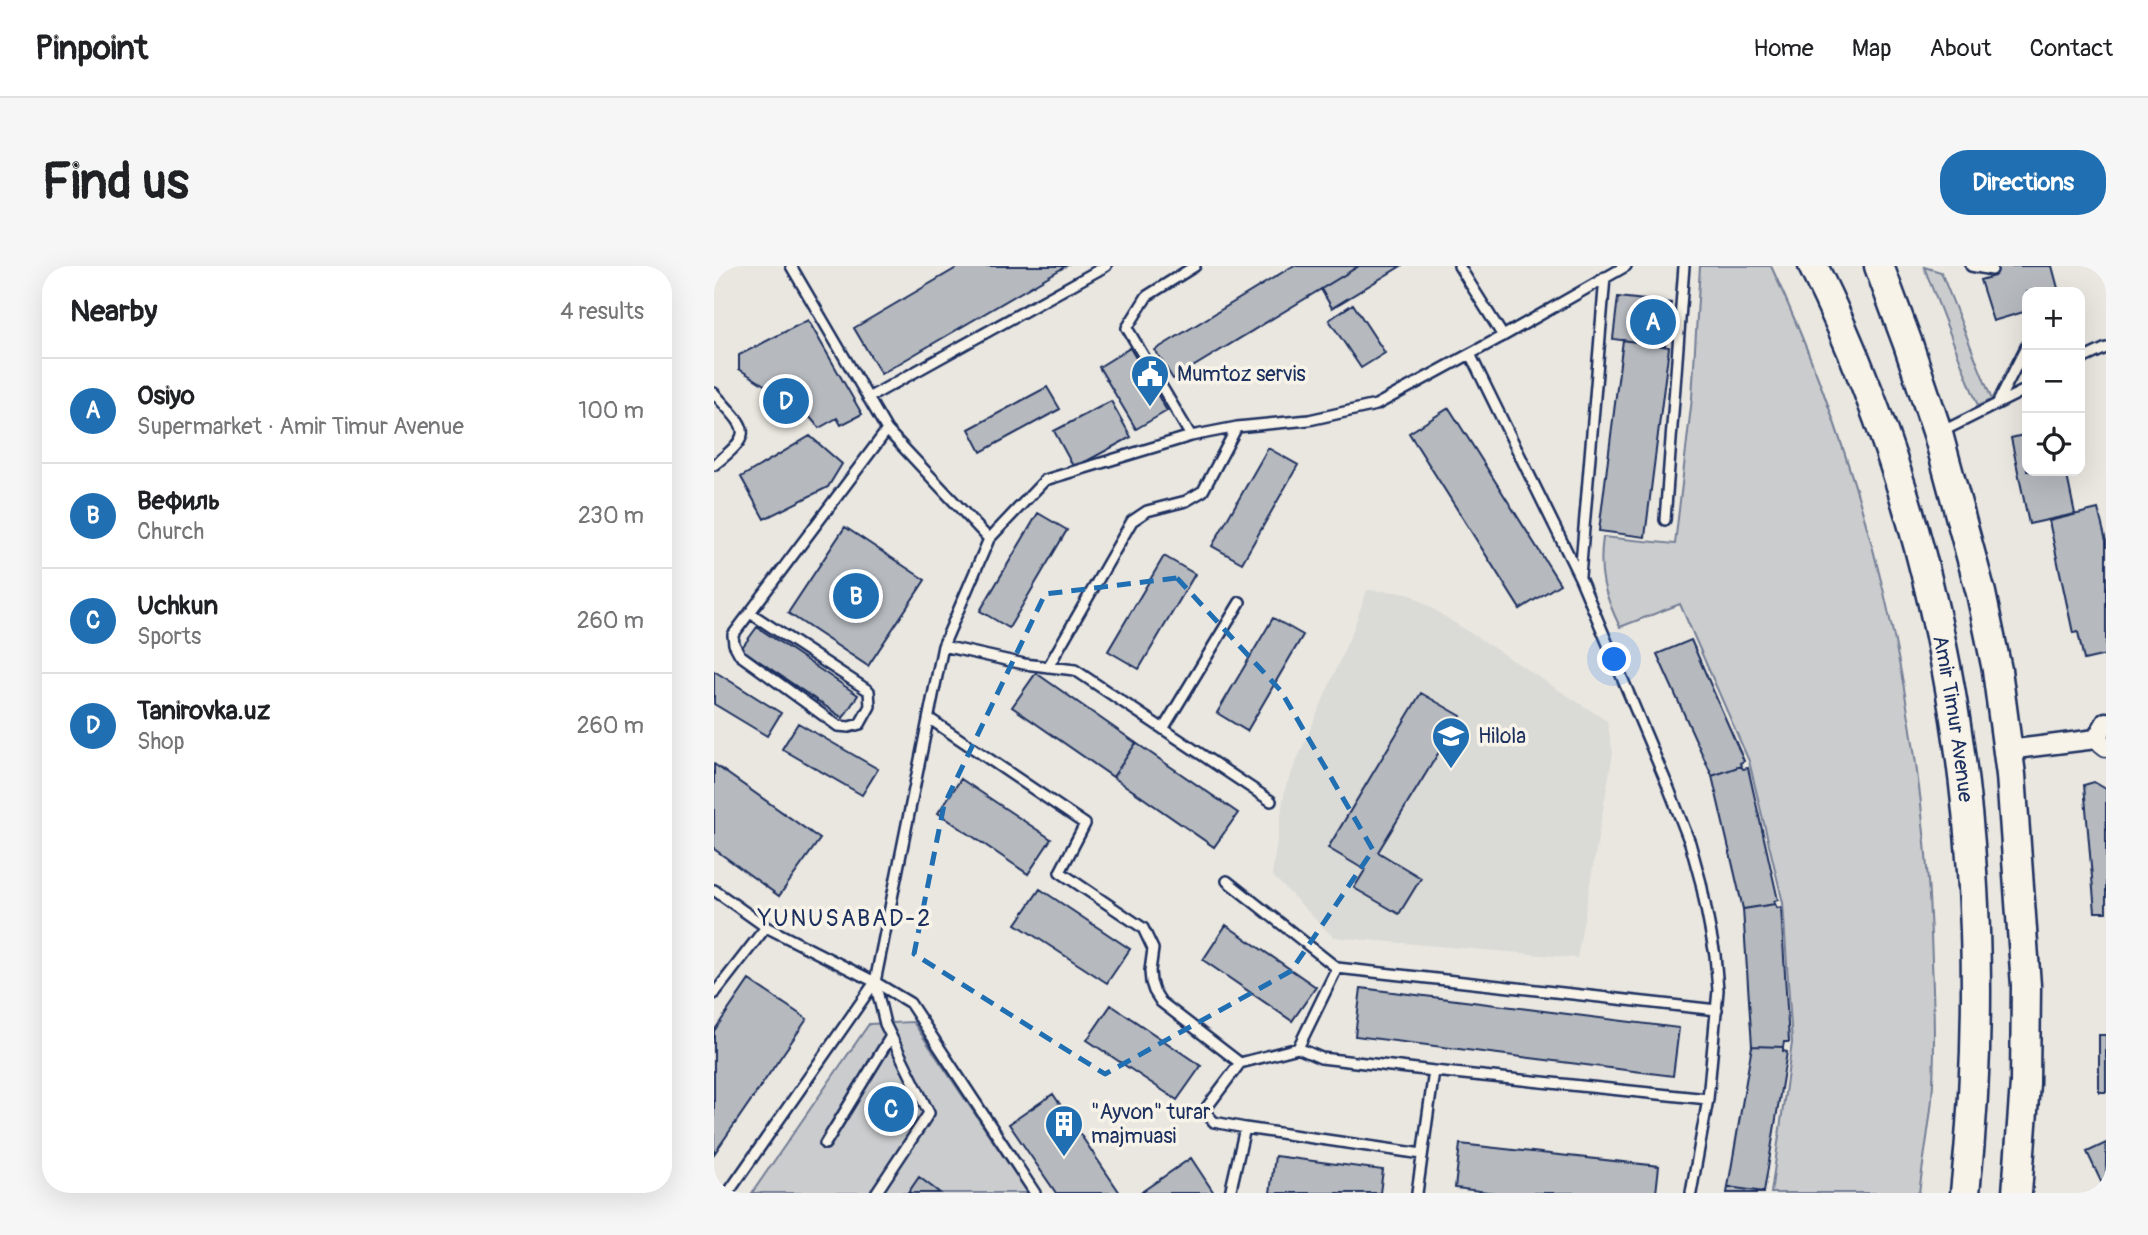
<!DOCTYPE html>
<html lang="en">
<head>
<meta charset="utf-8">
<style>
	:root { --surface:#fff; --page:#f6f6f6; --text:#202124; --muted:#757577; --line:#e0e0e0; --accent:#1f6fb2 }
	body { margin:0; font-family:Pangolin,sans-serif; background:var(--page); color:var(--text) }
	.controls { position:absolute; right:21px; top:21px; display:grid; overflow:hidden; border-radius:14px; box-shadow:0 7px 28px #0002 }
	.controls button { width:63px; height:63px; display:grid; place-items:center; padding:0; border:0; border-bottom:2px solid var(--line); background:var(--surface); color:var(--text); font:35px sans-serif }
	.you { position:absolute; left:901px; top:394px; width:24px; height:24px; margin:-18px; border:5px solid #fff; border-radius:50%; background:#1a73e8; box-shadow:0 0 0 10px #1a73e833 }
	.badge { display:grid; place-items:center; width:46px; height:46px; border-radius:50%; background:var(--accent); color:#fff; font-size:23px; font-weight:700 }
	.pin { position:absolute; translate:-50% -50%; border:4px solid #fff; box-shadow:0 2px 7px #0006 }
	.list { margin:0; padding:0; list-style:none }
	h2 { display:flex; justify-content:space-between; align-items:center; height:91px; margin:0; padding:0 28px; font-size:30px }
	h2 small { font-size:23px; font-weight:400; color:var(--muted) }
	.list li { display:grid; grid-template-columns:46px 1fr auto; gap:21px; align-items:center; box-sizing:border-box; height:105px; padding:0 28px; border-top:2px solid var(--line) }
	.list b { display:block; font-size:26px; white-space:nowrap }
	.list p { margin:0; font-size:23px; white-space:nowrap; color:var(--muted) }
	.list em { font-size:23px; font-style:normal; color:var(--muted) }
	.icon { flex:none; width:38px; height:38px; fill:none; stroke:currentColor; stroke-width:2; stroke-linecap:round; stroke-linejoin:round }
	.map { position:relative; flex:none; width:1392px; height:927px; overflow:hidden; border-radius:28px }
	header { display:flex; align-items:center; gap:42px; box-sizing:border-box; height:98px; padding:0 35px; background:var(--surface); border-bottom:2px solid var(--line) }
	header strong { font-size:33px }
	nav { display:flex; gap:38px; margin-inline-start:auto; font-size:24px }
	.intro { display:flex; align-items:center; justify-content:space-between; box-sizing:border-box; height:168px; padding:0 42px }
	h1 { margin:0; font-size:49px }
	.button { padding:18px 32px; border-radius:28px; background:var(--accent); color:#fff; font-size:24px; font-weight:700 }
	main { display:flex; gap:42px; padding:0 42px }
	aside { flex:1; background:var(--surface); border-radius:28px; box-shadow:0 7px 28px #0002 }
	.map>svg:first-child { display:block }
</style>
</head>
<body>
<header>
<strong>Pinpoint</strong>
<nav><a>Home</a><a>Map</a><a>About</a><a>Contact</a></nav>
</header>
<div class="intro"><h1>Find us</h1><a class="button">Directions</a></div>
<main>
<aside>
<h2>Nearby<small>4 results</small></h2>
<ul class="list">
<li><span class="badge">A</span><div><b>Osiyo</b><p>Supermarket · Amir Timur Avenue</p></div><em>100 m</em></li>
<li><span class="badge">B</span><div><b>Вефиль</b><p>Church</p></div><em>230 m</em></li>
<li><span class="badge">C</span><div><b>Uchkun</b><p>Sports</p></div><em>260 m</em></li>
<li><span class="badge">D</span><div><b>Tanirovka.uz</b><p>Shop</p></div><em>260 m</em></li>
</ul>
</aside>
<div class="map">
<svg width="1392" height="927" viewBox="0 0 1392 927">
	<rect width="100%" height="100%" fill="#eae7e0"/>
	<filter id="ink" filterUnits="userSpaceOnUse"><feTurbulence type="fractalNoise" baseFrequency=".0143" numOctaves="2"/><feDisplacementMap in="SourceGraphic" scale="14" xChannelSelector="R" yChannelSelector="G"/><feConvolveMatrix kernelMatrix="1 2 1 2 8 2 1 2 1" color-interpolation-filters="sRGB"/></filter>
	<g filter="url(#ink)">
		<!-- built -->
		<path fill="#dadad6" d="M653 324 694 327 893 455 899 487 863 692 619 671 558 609 571 522 639 364Z"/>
		<!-- green -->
		<path fill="#cbcccd" stroke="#737e96" stroke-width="2" d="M986 0H1057C1154 210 1208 438 1217 669 1219 723 1222 779 1218 833 1215 864 1209 896 1205 927H1057L1078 777 1069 637 1035 495 966 338 906 361C890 328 884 308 889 271L961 278 978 132Z
			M1210 1 1227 6 1278 134 1264 140Z
			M199 756 314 927H38L155 758Z"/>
		<!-- building -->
		<path fill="#b6babf" stroke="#1b2f5e" stroke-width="2" d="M246 0H352L167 108 140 62Z
			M579 0H645L459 113 441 84Z
			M645 0H687L618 42 607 23Z
			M1277 0H1338L1345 26H1313V45L1279 55 1266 14 1280 10Z
			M904 31 957 37 951 80 899 73Z
			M639 38 671 87 647 102 615 54Z
			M94 54 148 148 127 159 123 152 105 162 90 144 25 103V89Z
			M909 74 955 81 931 271 885 265Z
			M416 82 453 145 422 163 385 101Z
			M333 121 346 143 267 186 255 163Z
			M397 135 417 171 360 202 340 165Z
			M735 142 846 318 806 343 695 167Z
			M1310 157H1313V205H1352L1361 248 1315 258 1297 172 1313 168Z
			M96 170 128 198 114 221 50 253 27 211Z
			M554 182 584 199 528 297 498 280Z
			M1384 243 1392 275V389L1370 394 1364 366 1359 367 1335 255Z
			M324 247 353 264 295 362 266 345Z
			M131 261 211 314 154 400 74 347Z
			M450 290 481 308 425 403 394 385Z
			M559 352 589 369 533 465 503 447Z
			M43 361 144 429 129 452 27 383Z
			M977 374 1030 495 1026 497 1027 500 998 510 943 388Z
			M0 405 67 447 53 470 0 438Z
			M322 407 422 477 399 511 298 441Z
			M707 427 747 450 664 586 707 612 685 648 640 622 651 604 614 582Z
			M84 457 164 503 148 529 68 483Z
			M422 477 524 547 500 581 399 511Z
			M0 498 106 573 65 630 0 583Z
			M1027 500 1029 503 1034 502 1064 634 1060 635 1061 638 1029 643 998 510Z
			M247 513 337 573 314 608 224 547Z
			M1380 516 1392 523V646H1381L1370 519Z
			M326 623 416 683 393 717 302 658Z
			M1061 638 1063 642 1067 641 1075 776H1070L1069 781 1038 780 1029 643Z
			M512 659 602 721 578 755 489 694Z
			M35 714 93 753 0 888V765Z
			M647 722 965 762 959 810 641 770Z
			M397 739 487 800 463 834 373 774Z
			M1385 769H1392V826H1385Z
			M1038 780 1069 781V785L1073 786 1050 926 1014 921Z
			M339 828 406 927H342L295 858Z
			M1392 877V926L1373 886Z
			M746 878 945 900 942 927H782L741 922Z
			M561 890 669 904 666 927H556Z
			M477 892 500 927H426Z
			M205 911 226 927H194Z
			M1014 921 1050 926V927H1013Z"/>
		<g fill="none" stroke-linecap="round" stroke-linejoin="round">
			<defs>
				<path id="lane" d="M77 0 173 164 275 273 229 380 310 398 361 404 557 535
					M745 0 789 70
					M1257 0 1278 4
					M756 88 866 312 955 523 976 577 987 617 1001 689 1004 724 994 833 977 927
					M1366 94 1392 82
					M0 127C32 164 43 165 0 199
					M154 132 392 0
					M1283 138 1313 79
					M1227 166 1313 123
					M477 170 413 62 433 30 481 0
					M951 254 970 0
					M275 273 331 214 477 170 523 161 595 154 662 139 789 70 912 0
					M866 310 891 11
					M36 347 155 425 156 440 146 458 135 461 124 460 26 389 20 378 19 369 173 164
					M334 401 418 255 433 245 472 235 489 225 523 161
					M216 453 371 558 346 606 429 662 439 683 436 705 437 716 440 725 447 736 526 797
					M449 463 526 336
					M513 615 623 702 1003 744
					M0 624 52 661
					M161 716 171 758 215 847 162 927
					M0 728 52 661 161 716 196 737 321 927
					M584 782 607 792 720 805 703 927
					M720 805 994 833
					M531 862 708 888
					M111 878 177 770
					M14 927 161 716 229 380
					M516 927 531 862 500 856 492 847 493 841 526 797 584 782 623 702"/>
				<path id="street" d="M1392 456 1382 473 1392 481
					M1294 484 1382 473"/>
				<g id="primary">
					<path id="s1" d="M1099 0C1241 287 1285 611 1251 927"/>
					<path d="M1165 0 1194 78 1224 168 1267 327 1283 404 1297 509 1312 720 1311 817 1303 927"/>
				</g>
			</defs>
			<!-- lane casing -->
			<use href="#lane" stroke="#1b2f5e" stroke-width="14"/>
			<!-- street casing -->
			<use href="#street" stroke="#1b2f5e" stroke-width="23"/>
			<!-- primary casing -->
			<use href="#primary" stroke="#1b2f5e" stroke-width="33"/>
			<!-- lane -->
			<use href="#lane" stroke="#f7f3e8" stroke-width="9"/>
			<!-- street -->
			<use href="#street" stroke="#f7f3e8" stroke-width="18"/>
			<!-- primary -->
			<use href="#primary" stroke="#f7f3e8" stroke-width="28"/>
		</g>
	</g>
	<!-- marked area -->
	<path fill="none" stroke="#1f6fb2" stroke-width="5" stroke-dasharray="14 9" stroke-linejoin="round" d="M463 312 567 425 659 584 577 705 391 808 200 688 230 539 331 328Z"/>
	<!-- icons -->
	<defs>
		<symbol id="civic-pin" viewBox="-11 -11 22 30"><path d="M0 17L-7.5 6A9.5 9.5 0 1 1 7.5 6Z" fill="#1f6fb2" stroke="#f7f3e8"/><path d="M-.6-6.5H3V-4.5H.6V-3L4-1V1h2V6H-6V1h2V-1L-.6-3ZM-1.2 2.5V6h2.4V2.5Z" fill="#fff"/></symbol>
		<symbol id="school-pin" viewBox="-11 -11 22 30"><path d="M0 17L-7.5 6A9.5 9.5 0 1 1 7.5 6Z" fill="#1f6fb2" stroke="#f7f3e8"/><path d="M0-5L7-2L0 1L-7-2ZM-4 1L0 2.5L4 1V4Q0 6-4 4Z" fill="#fff"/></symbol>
		<symbol id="building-pin" viewBox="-11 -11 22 30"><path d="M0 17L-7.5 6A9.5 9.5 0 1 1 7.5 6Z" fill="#1f6fb2" stroke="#f7f3e8"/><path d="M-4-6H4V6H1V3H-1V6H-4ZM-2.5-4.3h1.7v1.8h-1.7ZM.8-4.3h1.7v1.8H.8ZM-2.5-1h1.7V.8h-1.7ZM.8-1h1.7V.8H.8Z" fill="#fff"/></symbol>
	</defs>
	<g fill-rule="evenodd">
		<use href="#civic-pin" x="414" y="86" width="44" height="60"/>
		<use href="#school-pin" x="715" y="448" width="44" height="60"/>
		<use href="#building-pin" x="328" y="836" width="44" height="60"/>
	</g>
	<g text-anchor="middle" stroke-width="7" stroke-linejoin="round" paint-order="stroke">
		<!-- poi labels -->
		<g font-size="21" fill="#1b2f5e" stroke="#f7f3e8" text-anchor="start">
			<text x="463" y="115">Mumtoz servis</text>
			<text x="764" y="477">Hilola</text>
			<text x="377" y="853">"Ayvon" turar<tspan x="377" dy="24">majmuasi</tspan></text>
		</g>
		<!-- street labels -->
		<g font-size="21" fill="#1b2f5e" stroke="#f7f3e8">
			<text dy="7" stroke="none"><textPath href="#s1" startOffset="476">Amir Timur Avenue</textPath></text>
		</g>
		<!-- neighbourhood labels -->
		<g font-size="23" letter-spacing="2" fill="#1b2f5e" stroke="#f7f3e8">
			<text x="131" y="660">YUNUSABAD-2</text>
		</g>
	</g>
</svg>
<div class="controls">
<button>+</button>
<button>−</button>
<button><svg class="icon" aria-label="locate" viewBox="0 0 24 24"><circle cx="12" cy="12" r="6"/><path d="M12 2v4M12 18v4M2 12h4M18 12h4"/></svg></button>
</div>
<div class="you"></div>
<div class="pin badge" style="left:939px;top:56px">A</div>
<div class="pin badge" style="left:142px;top:330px">B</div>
<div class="pin badge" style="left:177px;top:843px">C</div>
<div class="pin badge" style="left:72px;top:135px">D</div>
</div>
</main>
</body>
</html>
